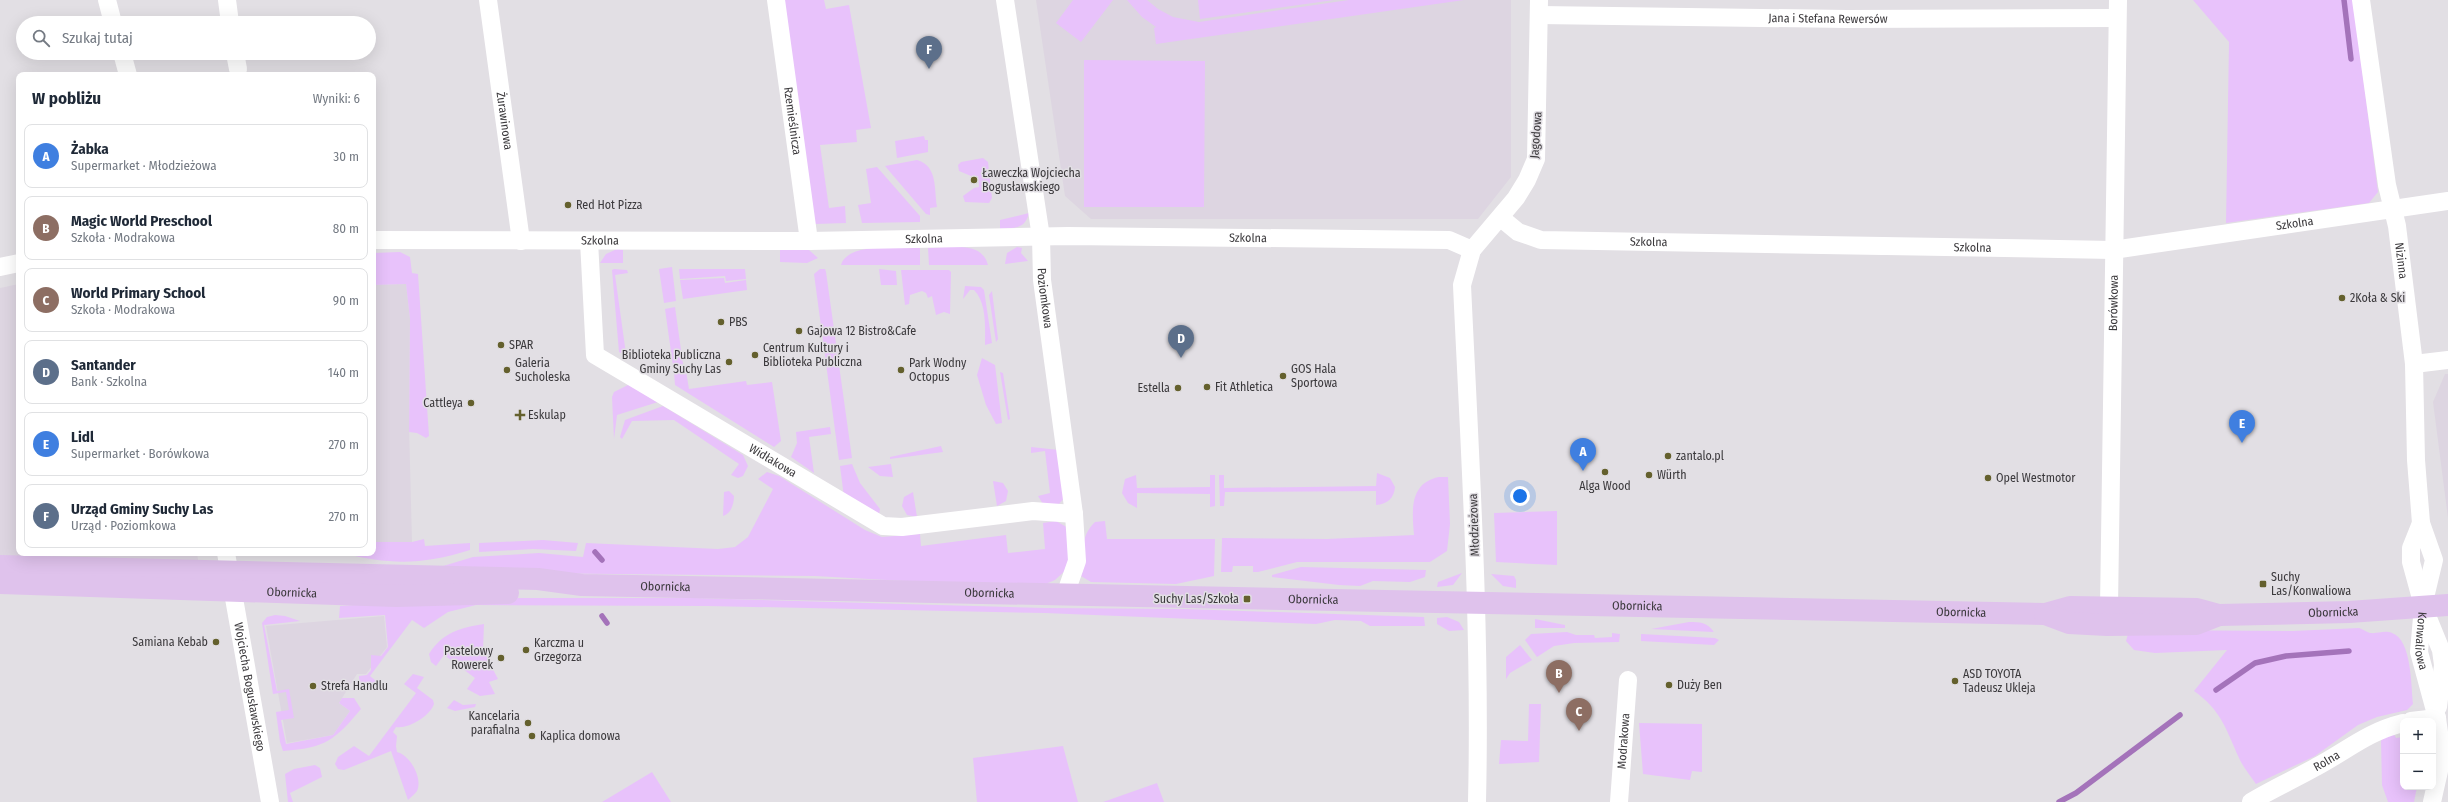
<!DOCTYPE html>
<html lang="pl">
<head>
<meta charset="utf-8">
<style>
	:root { --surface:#fff; --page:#f6f6f7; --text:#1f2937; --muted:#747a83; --line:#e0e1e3; --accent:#7c3aed }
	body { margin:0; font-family:"Fira Sans Condensed",sans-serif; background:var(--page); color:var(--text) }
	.controls { position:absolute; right:12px; bottom:12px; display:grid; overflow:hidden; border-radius:8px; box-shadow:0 4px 16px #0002 }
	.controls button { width:36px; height:36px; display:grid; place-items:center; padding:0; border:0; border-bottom:1px solid var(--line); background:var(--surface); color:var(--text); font:20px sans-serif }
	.you { position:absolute; left:1520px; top:496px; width:14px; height:14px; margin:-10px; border:3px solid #fff; border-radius:50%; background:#1a73e8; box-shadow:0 0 0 6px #1a73e833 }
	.badge { display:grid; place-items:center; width:26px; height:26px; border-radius:50%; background:var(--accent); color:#fff; font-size:13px; font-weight:700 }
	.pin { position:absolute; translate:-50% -33px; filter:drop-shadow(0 1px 2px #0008) }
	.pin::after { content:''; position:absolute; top:21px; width:14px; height:12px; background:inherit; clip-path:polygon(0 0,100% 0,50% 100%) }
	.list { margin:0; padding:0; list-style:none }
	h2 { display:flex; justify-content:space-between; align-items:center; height:52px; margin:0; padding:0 16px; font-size:17px }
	h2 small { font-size:13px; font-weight:400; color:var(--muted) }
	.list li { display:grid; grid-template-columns:26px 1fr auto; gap:12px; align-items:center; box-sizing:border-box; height:64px; margin:0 8px 8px; padding:0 8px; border:1px solid var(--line); border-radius:8px }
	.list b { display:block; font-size:15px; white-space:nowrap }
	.list p { margin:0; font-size:13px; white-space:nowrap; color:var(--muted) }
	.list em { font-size:13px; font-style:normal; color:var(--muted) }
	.icon { flex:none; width:22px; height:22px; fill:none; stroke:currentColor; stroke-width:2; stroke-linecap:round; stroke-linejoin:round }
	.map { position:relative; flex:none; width:2448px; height:802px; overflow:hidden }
	.search { position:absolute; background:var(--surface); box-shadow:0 4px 16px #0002; left:16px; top:16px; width:360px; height:44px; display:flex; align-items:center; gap:10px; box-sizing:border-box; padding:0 14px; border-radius:22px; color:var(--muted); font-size:15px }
	.panel { position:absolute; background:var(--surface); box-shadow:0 4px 16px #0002; left:16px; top:72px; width:360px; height:484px; border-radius:8px }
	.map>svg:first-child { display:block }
</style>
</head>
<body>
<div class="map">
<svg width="2448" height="802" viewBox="0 0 2448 802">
	<rect width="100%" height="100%" fill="#e2dfe4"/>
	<!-- built -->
	<path fill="#ddd5e1" d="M1036 0H1511V177L1478 219H1091L1065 196Z
		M19 284V553H197L199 566 0 560V288Z
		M406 284 410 319 409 425 412 542H373V285Z
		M2445 374H2448V518L2433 402Z
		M384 616 387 647 366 674H357L339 703 350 711 333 735 287 743 266 626Z"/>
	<!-- green -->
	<path fill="#e8c2fb" d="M782 0H824L826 9 849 5 871 128 856 130 857 142 820 145 829 208 845 206 846 223 815 224 800 135Z
		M1073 0H1113L1081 42 1056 23Z
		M1127 0H1147L1158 9 1173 17 1199 22 1349 0H1464L1156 44 1154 28 1156 27 1142 17Z
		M1198 0H1334L1200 19Z
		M2193 0H2353L2378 192 2369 203 2226 223 2229 42Z
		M1084 60 1205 61 1204 207H1084Z
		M924 136 925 140H928V152L897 158 895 141Z
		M983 158 988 162 992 198 989 203 965 202 963 196 974 188 979 187 978 176H971L959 171 958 165 961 162Z
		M917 160C938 166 934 189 937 207L930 208V215L926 214 885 166Z
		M877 167 920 216V222L862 223 858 205 871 203 866 169Z
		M1029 213C1025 229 1015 228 1000 229V220Z
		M1017 247 1022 248 1021 253 1028 261 1005 264 1007 253Z
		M920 248V265H841C847 242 900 248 920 248Z
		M928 248C948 248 982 240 988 265H929Z
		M617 249 623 250V263H600L606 254Z
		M780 250H809L818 258 807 263 780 262Z
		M400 252 410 257 412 273 418 274 429 436 426 438 417 433 409 432 410 319 406 284 373 285V253Z
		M672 267 676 301 664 303 659 269Z
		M614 269 627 270 628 273 615 275 626 354 639 352 633 360 619 352 612 270Z
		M679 269H745L746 279 726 281 725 276 680 279Z
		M820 269H825L826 272 852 458 839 460 814 274Z
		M879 269 896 271 897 285H881Z
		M901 270H949L951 272 950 314 944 312 936 315 932 296 928 298 926 293 922 291 910 295 909 304 905 305Z
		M724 278 725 283 746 280 747 290 683 299 680 280Z
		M965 286 981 287 984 290 992 343 985 345C985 328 987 303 974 290H970L963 299Z
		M992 291 998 339 996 342 989 295Z
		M675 307 683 364 673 366 665 309Z
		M982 358 995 365 1002 423 996 424 986 405 977 375Z
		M686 371 689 389 746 381 747 385 772 382 781 441 774 447 675 385 674 372Z
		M1000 372 1003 373 1010 419 1008 420Z
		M630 384 658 402 617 415 614 439 612 397 614 392Z
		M663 406 743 455 748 466 743 476 738 478 731 475 739 464 674 420 632 421 622 439 620 437 625 420Z
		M830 427 831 434 809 437 814 473 791 457 797 443 796 432Z
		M941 446 943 452 890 459V457Z
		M1031 447 1059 450 1065 497 1059 504H1043L1038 496 1050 493 1045 451 1031 453Z
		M852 464 860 483 880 509 879 514 844 497 840 466Z
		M891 464 893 477 880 476 868 467Z
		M767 472 779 476 865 530 882 537 920 534 921 546 1006 535 1008 553 1045 549 1043 523 1056 521 1070 529 1069 567 1055 580 1041 586 958 584 815 576 518 573 440 567 473 557 539 553 583 557 586 543 718 549 735 547 748 537 773 489 758 479Z
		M1377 473 1390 478 1395 487C1394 498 1388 504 1376 505V491L1225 492 1224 506H1220L1219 475H1224V488L1376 486Z
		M1136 475 1137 488 1210 487V475H1215V506L1210 507V494L1137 493V508L1128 503 1122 493 1125 479Z
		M1439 477H1448L1450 524 1447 551 1430 562H1297L1258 572H1253V566H1233L1232 572H1221L1222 538 1327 539 1414 535C1412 511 1409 483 1439 477Z
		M993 481 1003 483 1008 491 1006 501 997 506Z
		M729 491 734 496C734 504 731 514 723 516L724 492Z
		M913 492 917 517 907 515 902 506 904 497Z
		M1557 511V565L1496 562 1494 513Z
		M1105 521 1107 539H1215L1214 576 1176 584 1091 582 1081 576C1082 556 1080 536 1095 522Z
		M424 539 425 546 470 543V550C422 565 391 565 342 553H373V542H412Z
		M543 540 578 543 576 551 533 549 479 552V543Z
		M1301 567 1426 570 1425 577 1410 582 1373 581 1360 586 1339 585 1272 577V575Z
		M1462 573 1453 585 1437 587 1438 582Z
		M1491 574 1514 576 1516 580V588L1503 586Z
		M468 598H694L1045 608 1184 609 1424 617 1425 626H1370L1361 621 1335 620 1316 624 1045 613 708 606 476 605 448 612 424 628 412 620 370 676 381 685 372 689 359 682V676L367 675 371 670V655L381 656 388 647 385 615 339 618 340 606Z
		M275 615 285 616 300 621 264 625 277 691 289 689 294 718 281 720 286 744 333 735 350 711 339 703 342 698H354L361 709C335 740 326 748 283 751L280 742 276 712 289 710 286 692 273 694 262 623 267 617Z
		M1447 617 1459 622 1464 630 1449 631 1437 624V618Z
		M1535 619 1565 625V628H1535Z
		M1689 622C1700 622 1707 622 1714 632L1651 629Z
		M484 624 483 650 498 679 489 682 495 694 480 696 467 689 475 678 444 655 436 666 431 662 429 654C443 632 460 628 484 624Z
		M2359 628C2362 629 2367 632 2370 633 2378 634 2384 630 2392 633 2412 640 2411 686 2413 704L2407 710 2377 717 2358 725 2315 756 2256 784C2250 775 2243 767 2239 758 2226 729 2221 710 2194 691L2227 650 2155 653 2134 650 2126 641 2128 634 2140 630 2293 631Z
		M1567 632 1576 635H1594L1595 638 1612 637V633L1620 634 1619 642 1574 643 1554 646 1537 657 1525 640 1531 634Z
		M1641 634 1715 638 1719 640 1714 645 1641 641Z
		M1520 645 1532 660 1510 673 1506 679V657Z
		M413 674 424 677 417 688 433 700 434 704C430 716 409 729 396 727L393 732 397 736 396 746 397 752C410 755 423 778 417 791 415 794 411 797 408 800L391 751 344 770 338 769 335 764 338 757 354 746 369 756 416 693 404 684Z
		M454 700 463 705 476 704 475 707 455 711 447 708Z
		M1529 704H1541L1539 762 1499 764 1501 740 1528 741Z
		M1639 723 1702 724V772L1692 771 1690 780 1643 774Z
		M2393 733 2396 738 2403 737V787H2417L2414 802H2388L2382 785 2381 741 2385 736Z
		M1063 746 1078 802H977L973 758Z
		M315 765 320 768 322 777 290 793 293 802H288L285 774 294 769Z
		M652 772 671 802H602Z
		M1157 783 1164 802H1103Z"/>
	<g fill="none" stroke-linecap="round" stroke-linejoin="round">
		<!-- stream -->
		<path stroke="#a473ba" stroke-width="5.5" d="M2344 0 2351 59
			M595 552 602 560
			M602 616 607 623
			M2216 690 2255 663 2286 656 2349 651
			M2059 802 2076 793 2180 715"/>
		<!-- minor -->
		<g stroke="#fff" stroke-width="18">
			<path d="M107 0 113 23"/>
			<path d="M227 0 230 23"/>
			<path id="s1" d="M488 0 521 241"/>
			<path id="s2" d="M776 0 809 241"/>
			<path id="s3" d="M1005 0 1041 237 1042 280 1074 514 1077 561 1065 595"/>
			<path id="s4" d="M2361 0 2387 185 2397 226 2414 364 2416 460 2421 523 2434 560 2423 606 2419 652 2437 718 2441 747 2439 771 2432 802"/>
			<path id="s5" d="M1539 15 1847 19 2117 18"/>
			<path d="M122 53 128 75"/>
			<path d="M235 53 238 69"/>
			<path id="s6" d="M1501 218 1518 232 1541 240 2113 250 2448 201"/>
			<path id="s7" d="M373 240 809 241 1068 236 1449 240 1472 250"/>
			<path id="s8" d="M589 241 595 355 883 526 902 527 1033 511 1074 514"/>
			<path d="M0 267 19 263"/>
			<path d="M2414 364 2448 360"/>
			<path d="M2421 523 2411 548V562L2423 606 2441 650 2443 665 2438 707"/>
			<path id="s9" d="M226 553 270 802"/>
			<path id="s10" d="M2109 607 2118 0"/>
			<path d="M2411 721 2437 718"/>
			<path d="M1477 802C1481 629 1470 458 1462 285L1472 250 1516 198 1527 180 1536 159 1539 0"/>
			<path id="s11" d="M1619 802 1628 680"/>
			<path id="s12" d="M2251 802C2272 789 2295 779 2316 767 2348 750 2367 732 2403 723"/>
		</g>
		<!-- major -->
		<g stroke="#dfc2ec" stroke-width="22">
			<path id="s13" d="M0 566 538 579 582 585 2045 614 2070 607 2197 609 2219 615 2349 612 2448 605"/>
			<path id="s14" d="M0 583 396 596 508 593"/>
			<path d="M2045 614 2069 623 2107 625 2196 624 2219 615"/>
		</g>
	</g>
	<!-- markers -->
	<g fill="#64602d" stroke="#e2dfe4" stroke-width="1.5">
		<circle cx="974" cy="180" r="4"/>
		<circle cx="568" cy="205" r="4"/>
		<circle cx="2342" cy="298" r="4"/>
		<circle cx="721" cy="322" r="4"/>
		<circle cx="799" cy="331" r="4"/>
		<circle cx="501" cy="345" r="4"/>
		<circle cx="755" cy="355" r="4"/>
		<circle cx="729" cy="362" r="4"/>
		<circle cx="507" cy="370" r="4"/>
		<circle cx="901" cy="370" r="4"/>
		<circle cx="1283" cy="376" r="4"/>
		<circle cx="1207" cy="387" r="4"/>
		<circle cx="1178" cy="388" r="4"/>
		<circle cx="471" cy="403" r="4"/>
		<path d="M518 409h4v4h4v4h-4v4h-4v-4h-4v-4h4z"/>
		<circle cx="1668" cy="456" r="4"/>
		<circle cx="1605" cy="472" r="4"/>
		<circle cx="1649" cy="475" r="4"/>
		<circle cx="1988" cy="478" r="4"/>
		<rect x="2259" y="580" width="8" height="8" rx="2"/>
		<rect x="1243" y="595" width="8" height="8" rx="2"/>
		<circle cx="216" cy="642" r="4"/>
		<circle cx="526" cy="650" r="4"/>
		<circle cx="501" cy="658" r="4"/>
		<circle cx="1955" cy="681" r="4"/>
		<circle cx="1669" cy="685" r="4"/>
		<circle cx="313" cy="686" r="4"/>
		<circle cx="528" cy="723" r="4"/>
		<circle cx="532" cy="736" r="4"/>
	</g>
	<g text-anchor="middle" stroke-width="3" stroke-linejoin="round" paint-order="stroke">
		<!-- street labels -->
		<g font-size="12" fill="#3b393c" stroke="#e2dfe4">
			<text dy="4" stroke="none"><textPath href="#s5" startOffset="289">Jana i Stefana Rewersów</textPath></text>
			<text dy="4" stroke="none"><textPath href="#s1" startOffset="122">Żurawinowa</textPath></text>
			<text dy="4" stroke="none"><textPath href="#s2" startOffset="122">Rzemieślnicza</textPath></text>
			<text transform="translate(1536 135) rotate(-86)" y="4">Jagodowa</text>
			<text dy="4" stroke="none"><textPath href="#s6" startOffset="802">Szkolna</textPath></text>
			<text dy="4" stroke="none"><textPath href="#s7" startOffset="875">Szkolna</textPath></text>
			<text dy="4" stroke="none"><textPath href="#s7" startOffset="551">Szkolna</textPath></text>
			<text dy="4" stroke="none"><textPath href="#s7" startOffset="227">Szkolna</textPath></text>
			<text dy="4" stroke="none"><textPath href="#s6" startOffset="154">Szkolna</textPath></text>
			<text dy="4" stroke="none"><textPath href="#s6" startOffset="478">Szkolna</textPath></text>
			<text dy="4" stroke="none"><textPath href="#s4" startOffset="264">Nizinna</textPath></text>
			<text dy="4" stroke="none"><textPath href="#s3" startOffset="301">Poziomkowa</textPath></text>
			<text dy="4" stroke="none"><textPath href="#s10" startOffset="304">Borówkowa</textPath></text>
			<text dy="4" stroke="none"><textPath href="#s8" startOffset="321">Widłakowa</textPath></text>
			<text transform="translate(1474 525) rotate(-92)" y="4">Młodzieżowa</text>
			<text dy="4" stroke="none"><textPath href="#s13" startOffset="666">Obornicka</textPath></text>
			<text dy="4" stroke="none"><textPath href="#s14" startOffset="292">Obornicka</textPath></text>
			<text dy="4" stroke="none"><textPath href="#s13" startOffset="990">Obornicka</textPath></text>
			<text dy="4" stroke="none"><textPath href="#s13" startOffset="1314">Obornicka</textPath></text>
			<text dy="4" stroke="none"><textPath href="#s13" startOffset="1638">Obornicka</textPath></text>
			<text dy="4" stroke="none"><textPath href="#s13" startOffset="2336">Obornicka</textPath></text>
			<text dy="4" stroke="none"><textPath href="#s13" startOffset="1962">Obornicka</textPath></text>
			<text dy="4" stroke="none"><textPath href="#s4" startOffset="649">Konwaliowa</textPath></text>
			<text dy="4" stroke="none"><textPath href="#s9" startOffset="136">Wojciecha Bogusławskiego</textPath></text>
			<text dy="4" stroke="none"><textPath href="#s11" startOffset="61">Modrakowa</textPath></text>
			<text dy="4" stroke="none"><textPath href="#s12" startOffset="86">Rolna</textPath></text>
		</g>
		<!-- poi labels -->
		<g font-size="12" fill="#3b393c" stroke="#e2dfe4" text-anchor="start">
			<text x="982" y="177">Ławeczka Wojciecha<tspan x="982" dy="14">Bogusławskiego</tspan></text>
			<text x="576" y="209">Red Hot Pizza</text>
			<text x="2350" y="302">2Koła &amp; Ski</text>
			<text x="729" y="326">PBS</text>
			<text x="807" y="335">Gajowa 12 Bistro&amp;Cafe</text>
			<text x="509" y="349">SPAR</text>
			<text x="763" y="352">Centrum Kultury i<tspan x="763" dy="14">Biblioteka Publiczna</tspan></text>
			<text x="721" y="359" text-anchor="end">Biblioteka Publiczna<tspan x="721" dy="14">Gminy Suchy Las</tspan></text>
			<text x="515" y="367">Galeria<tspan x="515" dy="14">Sucholeska</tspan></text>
			<text x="909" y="367">Park Wodny<tspan x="909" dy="14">Octopus</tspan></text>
			<text x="1291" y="373">GOS Hala<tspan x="1291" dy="14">Sportowa</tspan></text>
			<text x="1215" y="391">Fit Athletica</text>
			<text x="1170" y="392" text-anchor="end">Estella</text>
			<text x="463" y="407" text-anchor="end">Cattleya</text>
			<text x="528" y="419">Eskulap</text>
			<text x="1676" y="460">zantalo.pl</text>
			<text x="1657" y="479">Würth</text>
			<text x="1996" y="482">Opel Westmotor</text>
			<text x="1605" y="490" text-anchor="middle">Alga Wood</text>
			<text x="2271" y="581">Suchy<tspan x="2271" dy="14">Las/Konwaliowa</tspan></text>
			<text x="1239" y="603" text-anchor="end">Suchy Las/Szkoła</text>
			<text x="208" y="646" text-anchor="end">Samiana Kebab</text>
			<text x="534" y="647">Karczma u<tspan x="534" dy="14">Grzegorza</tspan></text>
			<text x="493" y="655" text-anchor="end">Pastelowy<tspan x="493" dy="14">Rowerek</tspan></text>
			<text x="1963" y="678">ASD TOYOTA<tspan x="1963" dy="14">Tadeusz Ukleja</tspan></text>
			<text x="1677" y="689">Duży Ben</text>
			<text x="321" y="690">Strefa Handlu</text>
			<text x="520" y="720" text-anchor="end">Kancelaria<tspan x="520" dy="14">parafialna</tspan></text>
			<text x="540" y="740">Kaplica domowa</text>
		</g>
	</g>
</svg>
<div class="controls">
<button>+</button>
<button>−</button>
</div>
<div class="you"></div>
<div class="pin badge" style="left:1583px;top:471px;background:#3f7fe0">A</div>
<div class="pin badge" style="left:1559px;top:693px;background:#8d6e63">B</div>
<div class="pin badge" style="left:1579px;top:731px;background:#8d6e63">C</div>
<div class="pin badge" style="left:1181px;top:358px;background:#5c6f8a">D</div>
<div class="pin badge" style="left:2242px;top:443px;background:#3f7fe0">E</div>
<div class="pin badge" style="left:929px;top:69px;background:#5c6f8a">F</div>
<div class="search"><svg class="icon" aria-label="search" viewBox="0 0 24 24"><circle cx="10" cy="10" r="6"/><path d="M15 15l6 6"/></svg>Szukaj tutaj</div>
<section class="panel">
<h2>W pobliżu<small>Wyniki: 6</small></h2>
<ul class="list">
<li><span class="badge" style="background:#3f7fe0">A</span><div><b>Żabka</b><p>Supermarket · Młodzieżowa</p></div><em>30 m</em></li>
<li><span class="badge" style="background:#8d6e63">B</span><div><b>Magic World Preschool</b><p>Szkoła · Modrakowa</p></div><em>80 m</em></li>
<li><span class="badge" style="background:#8d6e63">C</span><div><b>World Primary School</b><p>Szkoła · Modrakowa</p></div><em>90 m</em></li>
<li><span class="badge" style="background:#5c6f8a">D</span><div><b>Santander</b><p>Bank · Szkolna</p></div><em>140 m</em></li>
<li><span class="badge" style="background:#3f7fe0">E</span><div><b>Lidl</b><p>Supermarket · Borówkowa</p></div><em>270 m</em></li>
<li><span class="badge" style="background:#5c6f8a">F</span><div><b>Urząd Gminy Suchy Las</b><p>Urząd · Poziomkowa</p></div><em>270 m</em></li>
</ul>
</section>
</div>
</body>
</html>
